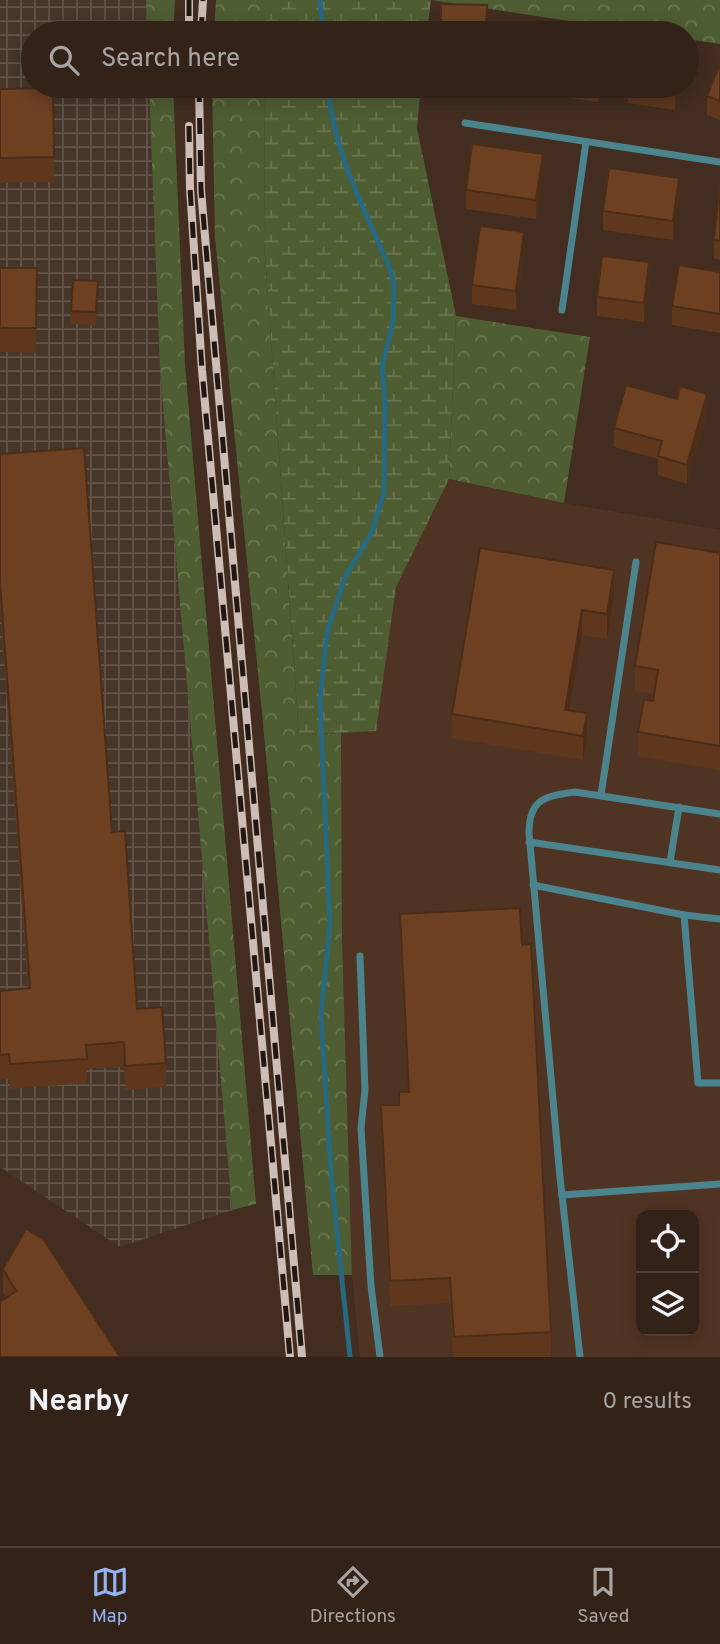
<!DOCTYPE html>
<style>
:root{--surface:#322218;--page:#3d2f25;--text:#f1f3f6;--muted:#a8a4a2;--line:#4d3f37;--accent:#95b2f1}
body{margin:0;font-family:Overpass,sans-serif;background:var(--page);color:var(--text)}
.controls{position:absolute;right:21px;bottom:21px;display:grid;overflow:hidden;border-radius:14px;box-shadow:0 4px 18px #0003}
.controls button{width:63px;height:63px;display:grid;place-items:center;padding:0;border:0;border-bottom:2px solid var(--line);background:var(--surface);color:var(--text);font:35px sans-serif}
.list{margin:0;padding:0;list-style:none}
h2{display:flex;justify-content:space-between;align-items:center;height:91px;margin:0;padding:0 28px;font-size:30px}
h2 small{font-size:23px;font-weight:400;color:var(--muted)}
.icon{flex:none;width:38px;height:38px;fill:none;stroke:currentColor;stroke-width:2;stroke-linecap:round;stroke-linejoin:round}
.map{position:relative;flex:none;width:720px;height:1357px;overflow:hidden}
.search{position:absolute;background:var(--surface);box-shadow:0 4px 18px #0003;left:21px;right:21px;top:21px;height:77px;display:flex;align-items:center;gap:18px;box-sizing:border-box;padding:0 24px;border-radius:38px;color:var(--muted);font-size:26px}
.sheet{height:189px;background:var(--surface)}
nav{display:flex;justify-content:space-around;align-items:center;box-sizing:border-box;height:98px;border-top:2px solid var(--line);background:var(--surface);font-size:19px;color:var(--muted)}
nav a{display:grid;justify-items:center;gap:4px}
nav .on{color:var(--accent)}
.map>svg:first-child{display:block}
</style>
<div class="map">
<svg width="720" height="1357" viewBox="0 0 720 1357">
<defs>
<pattern id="industrial-grid" width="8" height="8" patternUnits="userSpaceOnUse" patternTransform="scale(1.75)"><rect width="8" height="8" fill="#46372a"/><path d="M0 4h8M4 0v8" fill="none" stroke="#625449"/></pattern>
<pattern id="forest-crowns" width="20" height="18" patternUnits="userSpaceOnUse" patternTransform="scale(1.75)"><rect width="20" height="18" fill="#4f5d33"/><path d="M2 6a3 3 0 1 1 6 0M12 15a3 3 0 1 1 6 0" fill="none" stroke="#697550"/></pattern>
<pattern id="wetland-marsh" width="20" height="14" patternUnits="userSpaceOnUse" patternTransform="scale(1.75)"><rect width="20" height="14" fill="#4f5d33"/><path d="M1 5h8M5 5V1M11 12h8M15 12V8" fill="none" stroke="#697550"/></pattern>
</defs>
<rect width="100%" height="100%" fill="#422d20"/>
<path fill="#503423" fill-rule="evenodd" d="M 449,479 L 564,503 L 720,530 L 720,1357 L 360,1357 L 352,1275 L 342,938 L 341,733 L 376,730 L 396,587 ZM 641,1215 L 694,1215 L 694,1331 L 641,1331 Z"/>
<polygon fill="url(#industrial-grid)" points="0,0 146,0 147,33 33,33 33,86 149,86 160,370 232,1210 120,1247 0,1167"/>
<g fill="url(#forest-crowns)">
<polygon points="146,0 175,0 173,33 147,33"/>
<polygon points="216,0 265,0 265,33 214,33"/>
<polygon points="431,0 720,0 720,44 687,39 687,33 649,33"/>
<polygon points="149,86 173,86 185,364 256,1204 232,1210 160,370"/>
<polygon points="212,86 265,86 264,242 299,735 341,733 342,938 352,1275 313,1275 264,734 215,237"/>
<polygon points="456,316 590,337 564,503 449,479"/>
</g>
<g fill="url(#wetland-marsh)">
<polygon points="265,0 431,0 427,33 265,33"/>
<polygon points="265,86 421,86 417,128 456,316 449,479 396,587 376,731 299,735 264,242"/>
</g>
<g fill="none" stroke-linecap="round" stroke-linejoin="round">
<g stroke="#276981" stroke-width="5">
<polyline points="320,0 323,33"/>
<path d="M 328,86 C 333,151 365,211 391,271 L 394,286 L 393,323 L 382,366 L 385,402 L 384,492 L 372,532 L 345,577 L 327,633 L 320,701 L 330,924 L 321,1014 L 331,1174 L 350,1357"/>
</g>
<g stroke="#4b848d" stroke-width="7">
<polyline points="465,123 720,162"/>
<polyline points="562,310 586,142"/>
<polyline points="601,795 636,562"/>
<polyline points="529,842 720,870"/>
<polyline points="670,862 679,807"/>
<polyline points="533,885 684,915 698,1083 720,1083"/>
<polyline points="684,915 720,919"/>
<polyline points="360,956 365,1090 361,1128 371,1286 380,1357"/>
<polyline points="562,1195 720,1184"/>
<path d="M 580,1357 L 560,1177 L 529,833 C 529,799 545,796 575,792 L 720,814"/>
</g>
<defs>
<g id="rail">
<polyline points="189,0 189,33"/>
<polyline points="201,33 203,0"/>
<polyline points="199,86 201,190 302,1357"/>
<polyline points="189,126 190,188 202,370 290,1357"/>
</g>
</defs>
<use href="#rail" stroke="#cdbdb4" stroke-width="8"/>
<use href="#rail" stroke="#221812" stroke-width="5" stroke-dasharray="16" stroke-linecap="butt"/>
</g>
<g fill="#5e371d">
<polygon points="720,64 720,120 707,115 707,96"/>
<polygon points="516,86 600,86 598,102 516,91"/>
<polygon points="628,86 678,86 675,110 628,103"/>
<polygon points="53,88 54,182 0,183 0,89"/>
<polygon points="543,173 536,219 466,209 466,190"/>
<polygon points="720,182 720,260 714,259 714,240"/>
<polygon points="679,197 673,240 603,230 603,211"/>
<polygon points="524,251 516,310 472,304 472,285"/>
<polygon points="0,268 37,268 36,353 0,352"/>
<polygon points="720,272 720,333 672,325 672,306"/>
<polygon points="649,281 644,322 597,316 597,297"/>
<polygon points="98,294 96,325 71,324 71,311"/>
<polygon points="707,413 687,484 658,475 658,459 614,447 614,428"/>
<polygon points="0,454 112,832 137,1009 166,1063 166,1087 125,1090 124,1067 87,1069 87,1083 10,1089 9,1079 0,1080 0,991 28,989 0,607"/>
<polygon points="480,548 614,595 607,639 582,635 569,710 587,738 583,760 452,738 452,714"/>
<polygon points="720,553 720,770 638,756 638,732 653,701 654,694 635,691 635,666"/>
<polygon points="400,914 522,945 551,1332 551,1357 453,1357 450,1303 390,1306 381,1130 381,1105 399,1105 408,1092 400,939"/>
<polygon points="3,1269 120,1357 6,1298 3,1293"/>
</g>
<g fill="#4c2d18">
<polygon points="598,86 600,86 598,102"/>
<polygon points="676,86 678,86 675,110 675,91"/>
<polygon points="543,154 543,173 536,219 536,200"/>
<polygon points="679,178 679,197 673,240 673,221"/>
<polygon points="524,232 524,251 516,310 516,291"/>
<polygon points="649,262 649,281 644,322 644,303"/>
<polygon points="707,394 707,413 687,484 687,465"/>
<polygon points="614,570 614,595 607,639 607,614"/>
<polygon points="582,610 582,635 565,734 565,710"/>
<polygon points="587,713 587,738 583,760 583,736"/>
</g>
<g fill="#6d4022" stroke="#4c2d18" stroke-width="2">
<polygon points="441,4 487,5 486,33 441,33"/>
<polygon points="637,24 684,31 684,33 636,33"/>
<polygon points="522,26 573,33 521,33"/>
<polygon points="720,64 720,101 707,96"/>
<polygon points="639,86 676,86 675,91"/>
<polygon points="53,88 54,157 0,158 0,89"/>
<polygon points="472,144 543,154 536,200 466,190"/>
<polygon points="609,168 679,178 673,221 603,211"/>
<polygon points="720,182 720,241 714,240"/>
<polygon points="480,226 524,232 516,291 472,285"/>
<polygon points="602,256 649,262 644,303 597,297"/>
<polygon points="679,265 720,272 720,314 672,306"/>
<polygon points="0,268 37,268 36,328 0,328"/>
<polygon points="73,280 98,281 96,312 71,311"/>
<polygon points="626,385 677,399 680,386 707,394 687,465 658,456 662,441 614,428"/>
<polygon points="84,448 112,832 125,831 137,1009 162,1007 166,1063 125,1066 124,1042 86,1045 87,1059 10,1064 9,1054 0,1055 0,991 30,988 0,582 0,454"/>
<polygon points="656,542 720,553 720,746 638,732 644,700 653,701 658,670 635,666"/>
<polygon points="480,548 614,570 607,614 582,610 565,710 587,713 583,736 452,714"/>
<polygon points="520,908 522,945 531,944 551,1332 454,1337 450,1278 390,1281 381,1105 399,1105 399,1092 409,1092 400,914"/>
<polygon points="26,1229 44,1240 120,1357 0,1357 0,1302 16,1291 3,1269"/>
</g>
</svg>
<div class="controls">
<button><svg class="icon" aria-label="locate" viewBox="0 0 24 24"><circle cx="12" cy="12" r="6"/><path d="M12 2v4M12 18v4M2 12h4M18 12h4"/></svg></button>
<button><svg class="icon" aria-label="layers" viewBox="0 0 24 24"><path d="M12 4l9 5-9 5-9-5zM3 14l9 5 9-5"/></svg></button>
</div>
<div class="search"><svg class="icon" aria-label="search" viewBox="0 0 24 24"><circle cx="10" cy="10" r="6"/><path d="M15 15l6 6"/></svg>Search here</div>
</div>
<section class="sheet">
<h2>Nearby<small>0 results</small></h2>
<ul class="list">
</ul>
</section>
<nav>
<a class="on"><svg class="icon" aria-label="map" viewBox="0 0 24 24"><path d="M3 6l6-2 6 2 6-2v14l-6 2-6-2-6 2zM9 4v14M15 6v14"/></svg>Map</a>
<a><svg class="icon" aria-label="directions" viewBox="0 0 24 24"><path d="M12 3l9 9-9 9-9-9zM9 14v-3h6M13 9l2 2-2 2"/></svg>Directions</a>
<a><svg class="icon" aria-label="saved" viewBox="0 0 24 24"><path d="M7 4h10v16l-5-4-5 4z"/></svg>Saved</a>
</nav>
